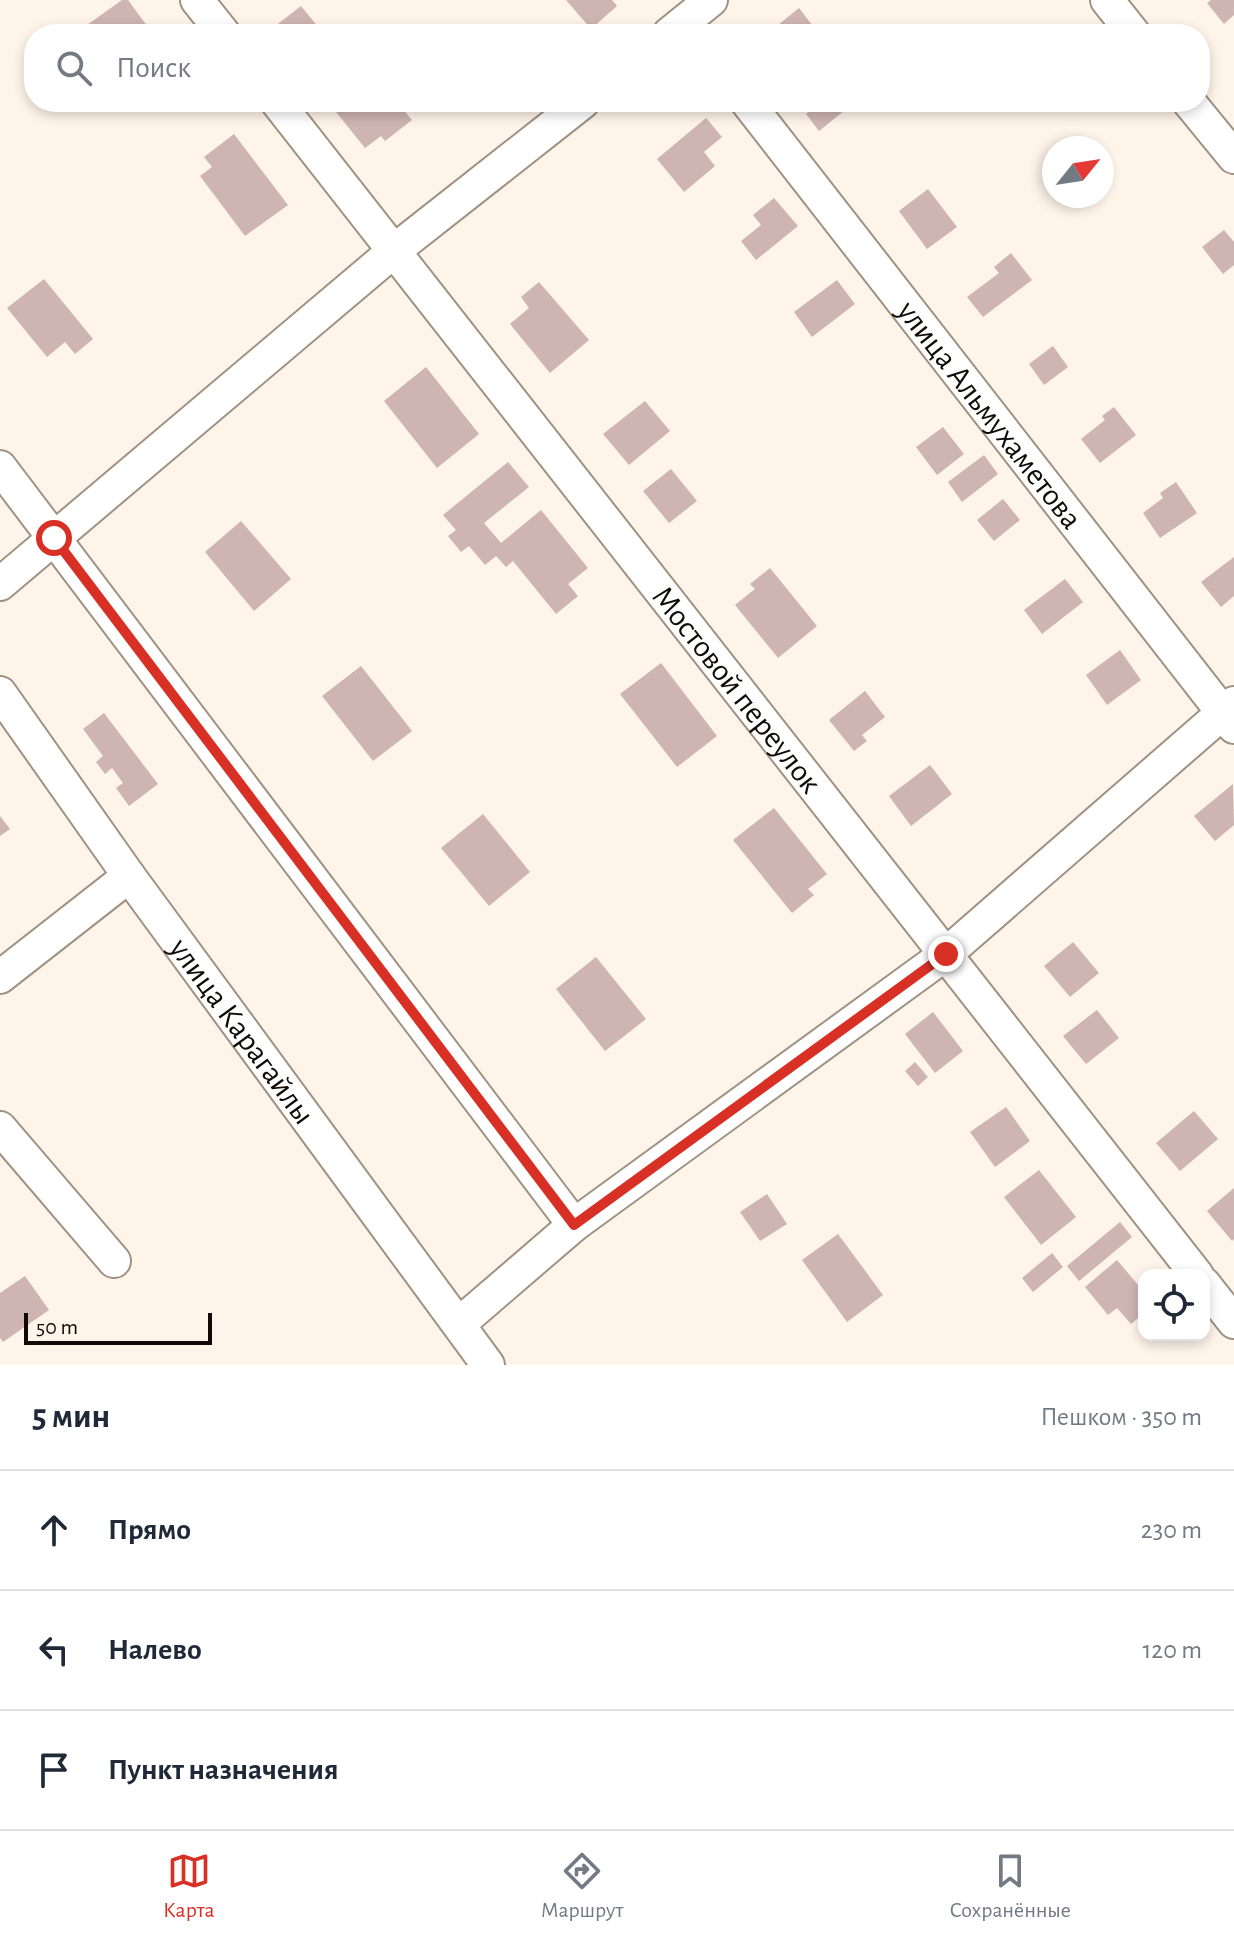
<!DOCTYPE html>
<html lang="ru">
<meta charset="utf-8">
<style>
:root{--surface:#fff;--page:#f2f2f3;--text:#1f2937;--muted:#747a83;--line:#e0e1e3;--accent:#d93025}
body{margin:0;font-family:"Alegreya Sans",sans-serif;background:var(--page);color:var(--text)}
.controls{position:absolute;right:24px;bottom:24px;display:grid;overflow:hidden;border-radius:16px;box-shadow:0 4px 12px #0003}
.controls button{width:72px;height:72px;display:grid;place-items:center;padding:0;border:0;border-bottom:2px solid var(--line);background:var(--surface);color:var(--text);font:40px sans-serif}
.compass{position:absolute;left:1042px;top:136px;width:72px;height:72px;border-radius:50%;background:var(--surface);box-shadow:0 4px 12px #0003;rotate:60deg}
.scale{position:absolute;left:24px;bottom:20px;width:188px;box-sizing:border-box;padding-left:8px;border:4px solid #100b06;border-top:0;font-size:22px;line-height:28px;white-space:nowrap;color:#100b06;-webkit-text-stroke:6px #fef4e9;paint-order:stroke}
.stop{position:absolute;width:24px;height:24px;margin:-18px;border:6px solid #d93025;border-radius:50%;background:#fff}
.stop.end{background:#d93025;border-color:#fff;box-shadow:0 2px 8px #0008}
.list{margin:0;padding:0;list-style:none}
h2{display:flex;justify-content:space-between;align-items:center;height:104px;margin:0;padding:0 32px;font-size:34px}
h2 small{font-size:26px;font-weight:400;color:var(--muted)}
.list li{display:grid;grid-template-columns:52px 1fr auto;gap:24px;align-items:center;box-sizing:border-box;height:120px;padding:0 32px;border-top:2px solid var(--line)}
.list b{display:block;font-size:30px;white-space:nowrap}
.list em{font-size:26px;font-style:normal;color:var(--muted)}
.icon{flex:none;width:44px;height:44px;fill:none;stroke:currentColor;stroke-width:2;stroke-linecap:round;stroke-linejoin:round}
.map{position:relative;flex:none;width:1234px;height:1365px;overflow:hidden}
.search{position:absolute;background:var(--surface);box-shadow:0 4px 12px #0003;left:24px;right:24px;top:24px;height:88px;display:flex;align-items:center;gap:20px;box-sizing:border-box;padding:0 28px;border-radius:32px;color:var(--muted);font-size:30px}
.sheet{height:464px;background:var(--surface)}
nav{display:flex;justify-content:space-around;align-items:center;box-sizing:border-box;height:112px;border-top:2px solid var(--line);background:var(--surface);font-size:22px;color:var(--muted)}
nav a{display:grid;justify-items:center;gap:4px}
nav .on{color:var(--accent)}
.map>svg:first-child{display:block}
</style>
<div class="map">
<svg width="1234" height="1365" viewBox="0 0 1234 1365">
<rect width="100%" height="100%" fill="#fef4e9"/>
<g fill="#ceb5b1">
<polygon points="122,0 128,0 153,34 94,34 87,25"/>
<polygon points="566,0 612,0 617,6 591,29"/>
<polygon points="1211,0 1234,0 1234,15 1224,24 1207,3"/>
<polygon points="301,6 324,34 265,34"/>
<polygon points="799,8 819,34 767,34"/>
<polygon points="328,102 397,102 412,120 385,141 381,136 365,148"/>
<polygon points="822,102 855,102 819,131 806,114"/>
<polygon points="706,118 722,137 704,152 715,166 684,192 657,159"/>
<polygon points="234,134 288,205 245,236 200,176 212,167 204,157"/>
<polygon points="928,189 957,227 927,249 899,211"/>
<polygon points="774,198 798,226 756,260 741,241 761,225 753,215"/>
<polygon points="1224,230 1234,242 1234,265 1223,274 1202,247"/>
<polygon points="1011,253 1032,280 983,317 967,297 999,273 994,267"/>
<polygon points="44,279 93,339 75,354 65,342 47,357 7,308"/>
<polygon points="837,280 855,304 812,337 794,312"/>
<polygon points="539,282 589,340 550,373 510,324 529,308 521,297"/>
<polygon points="1053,346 1068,367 1044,385 1029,364"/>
<polygon points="426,367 479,434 437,468 384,401"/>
<polygon points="645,401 670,431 629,465 603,434"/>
<polygon points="1114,407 1136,435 1100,463 1081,439 1105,420 1102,416"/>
<polygon points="943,427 964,454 937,475 916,447"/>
<polygon points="984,455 998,474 962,502 948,482"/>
<polygon points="508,462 529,487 484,523 501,543 541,510 588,568 568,584 578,596 556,614 513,561 506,567 496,556 485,565 469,546 461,552 448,536 456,530 443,515"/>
<polygon points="671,469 697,501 669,523 643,491"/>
<polygon points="1176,482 1197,513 1160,538 1143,513 1163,498 1160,493"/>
<polygon points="1003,499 1020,520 994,541 977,520"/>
<polygon points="241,521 291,579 254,611 205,552"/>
<polygon points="1234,557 1234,596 1221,607 1201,582"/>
<polygon points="770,568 817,626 778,658 735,605 755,589 750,584"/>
<polygon points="1065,579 1083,602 1042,634 1024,610"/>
<polygon points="1120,650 1141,680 1107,705 1086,675"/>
<polygon points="661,663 717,736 677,767 620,694"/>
<polygon points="361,666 412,731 373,761 322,696"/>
<polygon points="865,691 885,717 862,735 867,741 854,751 829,720"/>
<polygon points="104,713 158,784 129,806 116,788 123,783 112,768 105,774 96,762 103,756 83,729"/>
<polygon points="930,765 952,794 911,826 889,796"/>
<polygon points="1233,784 1234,825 1215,841 1194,816"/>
<polygon points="774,808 827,874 808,889 814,895 792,913 733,840"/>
<polygon points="483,814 530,872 489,906 441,848"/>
<polygon points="0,816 10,829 0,836"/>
<polygon points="1073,942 1099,973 1070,997 1044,966"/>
<polygon points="596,957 646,1019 605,1051 556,989"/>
<polygon points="1097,1010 1119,1038 1086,1064 1063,1036"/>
<polygon points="933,1012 963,1051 935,1073 905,1034"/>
<polygon points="915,1062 928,1077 918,1086 905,1071"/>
<polygon points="1006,1107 1030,1141 995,1167 970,1132"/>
<polygon points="1194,1111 1218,1139 1180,1171 1156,1143"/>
<polygon points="1039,1170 1076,1217 1041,1245 1004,1197"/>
<polygon points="1234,1188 1234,1239 1232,1241 1207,1211"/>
<polygon points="767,1194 787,1224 760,1241 740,1212"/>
<polygon points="1120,1222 1132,1237 1079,1281 1067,1266"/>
<polygon points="838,1234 883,1295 847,1322 802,1260"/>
<polygon points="1052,1253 1063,1267 1033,1292 1022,1278"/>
<polygon points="1117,1260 1144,1292 1144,1313 1131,1324 1117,1308 1108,1315 1085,1287"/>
<polygon points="25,1276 49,1310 3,1342 0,1338 0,1293"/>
</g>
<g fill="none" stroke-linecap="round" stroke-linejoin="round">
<defs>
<g id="minor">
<polyline points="197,0 224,34"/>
<polyline points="1107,0 1134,34"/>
<polyline points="669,34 711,0"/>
<path id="s1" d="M 277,102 L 1197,1275"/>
<path id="s2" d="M 747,102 L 1234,727"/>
<polyline points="1189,102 1234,157"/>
<polyline points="0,467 574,1225"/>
<polyline points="0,584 395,250 583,102"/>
<path id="s3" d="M 0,693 L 129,876 L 488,1365"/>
<polyline points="0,977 129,876"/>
<polyline points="0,1128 114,1261"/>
<polyline points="1204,1284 1234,1322"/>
<polyline points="459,1324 574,1225 946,954 1234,703"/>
</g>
</defs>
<use href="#minor" stroke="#a09282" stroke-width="36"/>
<use href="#minor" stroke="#fff" stroke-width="32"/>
</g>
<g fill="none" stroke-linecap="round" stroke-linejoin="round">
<polyline stroke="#d93025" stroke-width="10" points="54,538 574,1225 946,954"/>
</g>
<g text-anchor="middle" stroke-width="6" stroke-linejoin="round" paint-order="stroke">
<g font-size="32" fill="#100b06" stroke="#fef4e9">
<text dy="11" stroke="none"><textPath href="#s2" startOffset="396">улица Альмухаметова</textPath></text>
<text dy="11" stroke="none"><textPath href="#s1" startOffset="746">Мостовой переулок</textPath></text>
<text dy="11" stroke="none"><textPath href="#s3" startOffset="416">улица Карагайлы</textPath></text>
</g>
</g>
</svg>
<div class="controls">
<button><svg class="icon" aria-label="locate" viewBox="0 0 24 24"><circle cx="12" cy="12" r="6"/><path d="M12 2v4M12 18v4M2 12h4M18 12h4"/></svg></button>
</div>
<svg class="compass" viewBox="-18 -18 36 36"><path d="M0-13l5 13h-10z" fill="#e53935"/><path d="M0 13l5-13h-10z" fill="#747a83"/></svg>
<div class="scale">50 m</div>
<div class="stop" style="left:54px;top:538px"></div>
<div class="stop end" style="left:946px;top:954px"></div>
<div class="search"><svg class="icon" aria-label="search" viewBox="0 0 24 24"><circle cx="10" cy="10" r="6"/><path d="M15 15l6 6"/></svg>Поиск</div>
</div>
<section class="sheet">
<h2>5 мин<small>Пешком · 350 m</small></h2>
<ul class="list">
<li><svg class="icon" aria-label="ahead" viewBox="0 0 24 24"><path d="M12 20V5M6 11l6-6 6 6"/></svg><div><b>Прямо</b></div><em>230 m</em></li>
<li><svg class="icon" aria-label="left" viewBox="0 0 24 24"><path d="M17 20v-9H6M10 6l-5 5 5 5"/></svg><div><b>Налево</b></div><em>120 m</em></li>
<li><svg class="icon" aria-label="arrive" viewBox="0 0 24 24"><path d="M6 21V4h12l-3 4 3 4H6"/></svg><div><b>Пункт назначения</b></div></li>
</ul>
</section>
<nav>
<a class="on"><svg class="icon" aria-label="map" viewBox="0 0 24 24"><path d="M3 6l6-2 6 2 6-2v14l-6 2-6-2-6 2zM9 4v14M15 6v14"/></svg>Карта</a>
<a><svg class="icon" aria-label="directions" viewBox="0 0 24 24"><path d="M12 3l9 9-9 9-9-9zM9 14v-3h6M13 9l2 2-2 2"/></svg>Маршрут</a>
<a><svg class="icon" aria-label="saved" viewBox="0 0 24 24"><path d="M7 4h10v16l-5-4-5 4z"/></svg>Сохранённые</a>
</nav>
